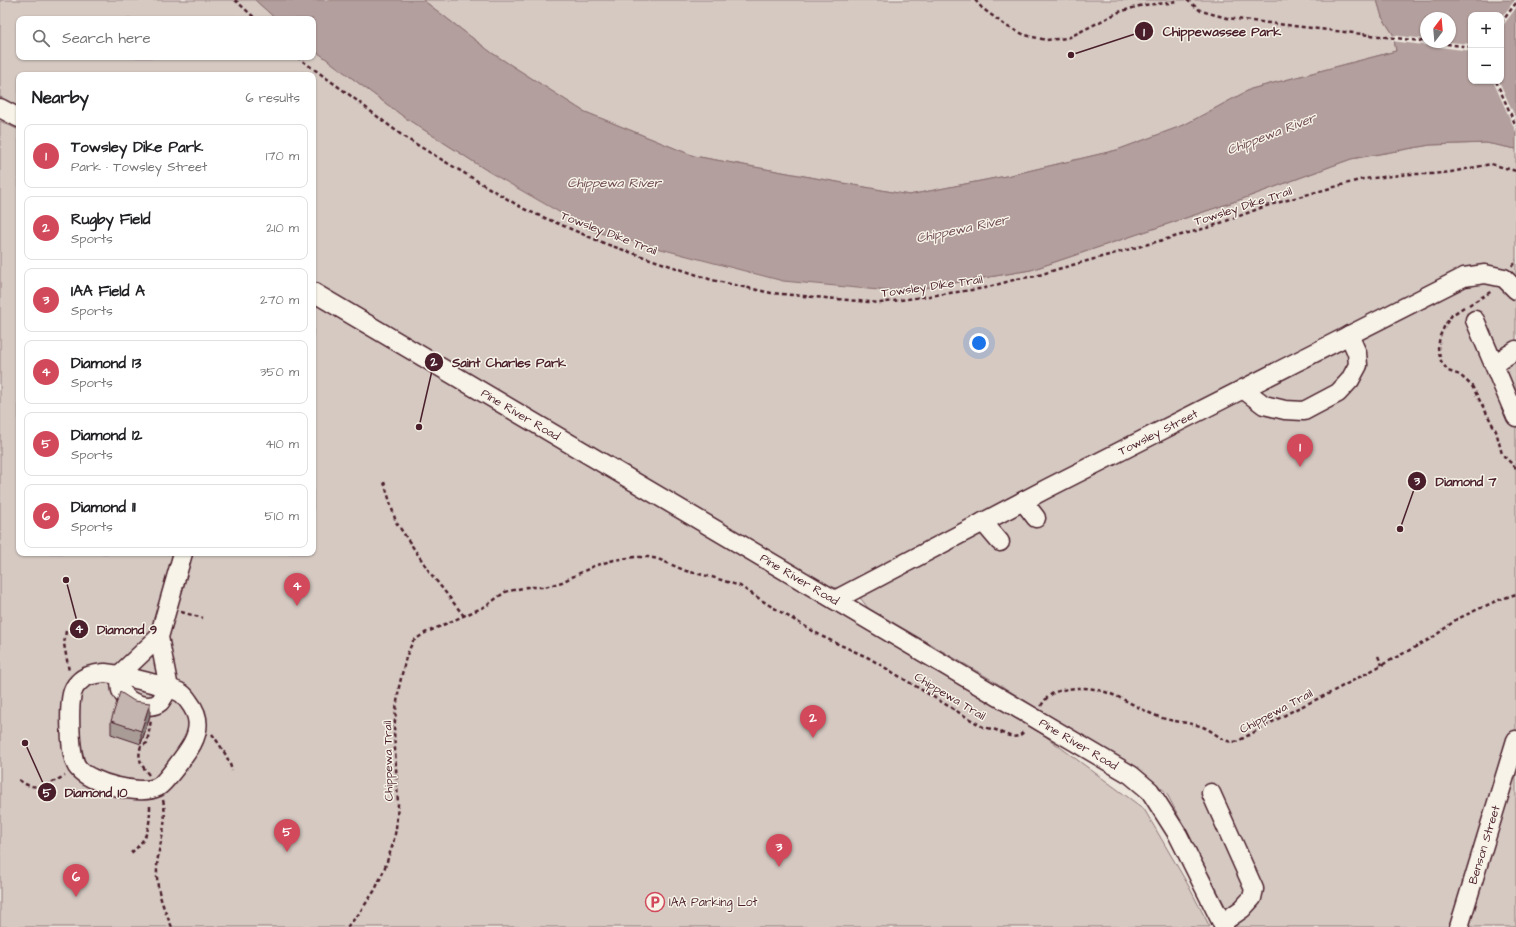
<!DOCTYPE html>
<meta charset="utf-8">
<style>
:root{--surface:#fff;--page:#f2f2f2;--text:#202124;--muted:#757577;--line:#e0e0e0;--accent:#d1495b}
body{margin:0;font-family:"Architects Daughter",sans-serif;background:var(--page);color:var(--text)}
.controls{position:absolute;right:12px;top:12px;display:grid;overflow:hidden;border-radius:8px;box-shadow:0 1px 3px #0004}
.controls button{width:36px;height:36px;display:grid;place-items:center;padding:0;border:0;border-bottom:1px solid var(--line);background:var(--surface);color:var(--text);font:20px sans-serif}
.compass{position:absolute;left:1420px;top:12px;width:36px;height:36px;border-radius:50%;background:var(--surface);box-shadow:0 1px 3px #0004;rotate:16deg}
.you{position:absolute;left:979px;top:343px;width:14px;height:14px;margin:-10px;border:3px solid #fff;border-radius:50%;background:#1a73e8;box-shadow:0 0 0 6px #1a73e833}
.badge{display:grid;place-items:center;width:26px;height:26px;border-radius:50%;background:var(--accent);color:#fff;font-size:13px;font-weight:700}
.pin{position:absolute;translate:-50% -33px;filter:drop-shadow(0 1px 2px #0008)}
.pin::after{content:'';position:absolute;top:21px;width:14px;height:12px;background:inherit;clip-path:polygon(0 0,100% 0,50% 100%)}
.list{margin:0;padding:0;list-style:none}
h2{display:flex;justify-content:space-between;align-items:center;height:52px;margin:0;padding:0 16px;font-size:17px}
h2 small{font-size:13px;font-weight:400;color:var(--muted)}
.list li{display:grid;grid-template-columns:26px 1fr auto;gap:12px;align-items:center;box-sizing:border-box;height:64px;margin:0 8px 8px;padding:0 8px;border:1px solid var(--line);border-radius:8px}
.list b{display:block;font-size:15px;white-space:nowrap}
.list p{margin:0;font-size:13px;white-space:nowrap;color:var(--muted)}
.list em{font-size:13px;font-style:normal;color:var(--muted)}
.icon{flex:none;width:22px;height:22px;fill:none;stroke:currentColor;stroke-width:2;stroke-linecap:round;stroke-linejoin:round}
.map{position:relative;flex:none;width:1516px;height:927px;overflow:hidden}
.search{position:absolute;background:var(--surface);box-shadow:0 1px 3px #0004;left:16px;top:16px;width:300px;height:44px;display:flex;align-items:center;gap:10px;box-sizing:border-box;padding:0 14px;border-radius:8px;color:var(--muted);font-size:15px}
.panel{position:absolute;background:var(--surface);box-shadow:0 1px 3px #0004;left:16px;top:72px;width:300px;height:484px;border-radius:8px}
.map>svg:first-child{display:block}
</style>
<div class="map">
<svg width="1516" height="927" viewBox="0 0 1516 927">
<rect width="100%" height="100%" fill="#ece6dd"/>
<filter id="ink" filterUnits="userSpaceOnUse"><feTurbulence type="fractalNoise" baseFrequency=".025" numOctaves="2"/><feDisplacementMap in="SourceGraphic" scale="8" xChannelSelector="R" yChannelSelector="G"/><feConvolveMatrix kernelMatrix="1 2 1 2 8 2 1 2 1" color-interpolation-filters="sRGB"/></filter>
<g filter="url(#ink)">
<g fill="#d5c9c2" stroke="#907476">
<polygon points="0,0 255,0 276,19 19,19 19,57 313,57 313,49 404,117 491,173 845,286 900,292 1031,270 1245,198 1351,159 1430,145 1486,143 1516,149 1516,927 1236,927 1166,792 1136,769 987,677 868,608 851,586 839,589 828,585 716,521 313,281 313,75 19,75 19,108 0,97"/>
<polygon points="423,0 1377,0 1382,17 1393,34 1396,51 1251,89 1184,125 1117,150 1011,175 909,195 694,156 583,111 492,53"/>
<polygon points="0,121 19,130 19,553 313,553 313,302 1045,736 1144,809 1187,883 1210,927 0,927"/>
</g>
<path fill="#b39f9d" stroke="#896c6f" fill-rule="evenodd" d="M 255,0 L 423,0 L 492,53 L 583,111 L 694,156 L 909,195 L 1011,175 L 1117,150 L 1184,125 L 1251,89 L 1396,51 L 1393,34 L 1382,17 L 1377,0 L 1516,0 L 1516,149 L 1486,143 L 1430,145 L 1351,159 L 1245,198 L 1031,270 L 900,292 L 783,281 L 592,231 L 491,173 L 404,117 L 313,49 L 313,19 L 276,19 ZM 1471,15 L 1501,15 L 1501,81 L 1471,81 ZM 1426,18 L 1450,18 L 1450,42 L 1426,42 Z"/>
<g fill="#ece6dd">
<polygon points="1515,0 1516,0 1516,8 1501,28 1501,18"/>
<polygon points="1391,35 1426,39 1426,42 1448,42 1471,44 1471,51 1392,41"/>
<polygon points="1493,81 1499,81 1516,119 1516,132"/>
</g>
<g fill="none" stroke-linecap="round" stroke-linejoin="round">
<defs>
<g id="minor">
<polyline points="0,108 19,118"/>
<path id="s1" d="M 313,292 L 1131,775 L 1150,791 L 1178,835 L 1224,927"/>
<polyline points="1475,320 1516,417"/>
<polyline points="1494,364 1516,350"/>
<polyline points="1243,389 1264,405 1285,410 1304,411 1338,393 1350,380 1358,365 1357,353 1349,335"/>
<polyline points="1023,501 1036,518"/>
<polyline points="983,522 1000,542"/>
<path id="s2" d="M 835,600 L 1048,488 L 1464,277 L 1485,274 L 1504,278 L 1516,290"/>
<path d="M 159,637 L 120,674 C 120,679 120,686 121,690 C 126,703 149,711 160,702 C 163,698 166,692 169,688 L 159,637 L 183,553"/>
<path d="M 105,673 C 123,675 139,680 156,684 C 164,687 174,689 181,693 C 184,695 187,699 189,702 C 200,716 200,729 192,744 C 187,753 165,783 158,787 C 140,796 90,783 78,768 C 69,758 69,707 72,694 C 73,690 75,686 78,683 C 85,675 95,674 105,673 Z"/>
<polyline points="1211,793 1254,889 1252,898 1242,909 1222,923"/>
<path id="s3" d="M 1459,927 L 1516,740"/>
</g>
</defs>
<use href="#minor" stroke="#4a1f2b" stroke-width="21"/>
<g stroke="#4a1f2b" stroke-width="2.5" stroke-dasharray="4 3" stroke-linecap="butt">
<polyline points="235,0 256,19"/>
<polyline points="975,0 982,8 1006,26 1025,35 1046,40 1068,38 1119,12 1143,5 1170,3 1178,0"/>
<polyline points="1187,0 1201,11 1227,18 1471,47"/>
<polyline points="1501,23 1516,3"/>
<polyline points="297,57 347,93 404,137 524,209 606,244 712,280 771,293 880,303 985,288 1017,279 1036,276 1058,269 1210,227 1266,206 1363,179 1411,174 1432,174 1451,172 1491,164 1516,171"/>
<polyline points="1496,81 1516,126"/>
<polyline points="1512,266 1516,260"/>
<polyline points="1469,305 1492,291"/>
<polyline points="1464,307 1452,315 1445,325 1440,336 1438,348 1441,361 1448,371 1460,375 1472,386 1496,431 1502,454 1516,468"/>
<polyline points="384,482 396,522 431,574 464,616"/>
<polyline points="181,612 203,618"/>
<polyline points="66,631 64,644 69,671"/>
<polyline points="1378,656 1382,665"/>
<path d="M 1041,706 C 1048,694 1055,691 1068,689 C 1105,683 1127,704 1159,717 C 1173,722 1189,722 1203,727 C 1216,732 1224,745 1238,741 L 1296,709 L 1328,694 L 1432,638 L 1457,619 L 1496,601 L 1516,594"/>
<path d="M 212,734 C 220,745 229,758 232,771"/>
<path d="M 149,775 C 141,765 137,758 141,746 L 147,743 L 151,720"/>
<path d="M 19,780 C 36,793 48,784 65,776"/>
<path d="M 163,800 C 169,827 157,845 157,870 C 156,890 164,910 172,927"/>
<path d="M 131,853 C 148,839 150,827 150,805"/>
<path d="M 347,927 L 358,915 L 375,890 L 384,870 L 393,844 L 396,829 L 398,804 L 394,731 L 396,710 L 399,687 L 406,657 L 413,641 L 425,633 L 486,606 L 505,592 L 527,587 L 545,587 L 562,582 L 594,566 L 614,560 L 635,557 L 648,557 L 658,559 L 686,571 L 712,577 L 740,586 L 769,605 L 823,637 L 869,658 L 983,727 C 987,728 992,729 996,730 C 1007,735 1017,742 1025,730"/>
</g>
<use href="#minor" stroke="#f7f3e8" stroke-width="18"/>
</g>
<polygon fill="#a99c97" stroke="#4a1f2b" points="150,716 141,744 111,734 111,721"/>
<polygon fill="#897f7b" stroke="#4a1f2b" points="150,703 150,716 141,744 141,731"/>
<polygon fill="#c4b5b0" stroke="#4a1f2b" points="120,692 134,701 150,703 141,731 111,721"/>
</g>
<defs>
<symbol id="parking-ring" viewBox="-11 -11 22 22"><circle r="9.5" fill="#f7f3e8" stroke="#d1495b" stroke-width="1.5"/><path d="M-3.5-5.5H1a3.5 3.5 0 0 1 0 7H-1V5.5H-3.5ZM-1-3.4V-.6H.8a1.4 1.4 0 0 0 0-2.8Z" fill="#d1495b"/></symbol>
</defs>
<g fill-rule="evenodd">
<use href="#parking-ring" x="644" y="891" width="22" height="22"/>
</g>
<g text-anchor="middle" stroke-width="3" stroke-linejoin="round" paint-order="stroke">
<g font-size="12" fill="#4a1f2b" stroke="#f7f3e8">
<text transform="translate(1243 206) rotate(-18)" y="4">Towsley Dike Trail</text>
<text transform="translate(609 233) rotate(21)" y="4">Towsley Dike Trail</text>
<text transform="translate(932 286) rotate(-8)" y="4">Towsley Dike Trail</text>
<text dy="4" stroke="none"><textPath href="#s1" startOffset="241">Pine River Road</textPath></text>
<text dy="4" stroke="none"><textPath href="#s2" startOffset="364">Towsley Street</textPath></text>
<text dy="4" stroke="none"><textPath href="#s1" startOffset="565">Pine River Road</textPath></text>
<text transform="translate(950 696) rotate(31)" y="4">Chippewa Trail</text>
<text transform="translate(1276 711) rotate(-28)" y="4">Chippewa Trail</text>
<text dy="4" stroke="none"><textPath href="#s1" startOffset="889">Pine River Road</textPath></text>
<text transform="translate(388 761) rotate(-91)" y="4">Chippewa Trail</text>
<text dy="4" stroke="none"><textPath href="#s3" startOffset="86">Benson Street</textPath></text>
</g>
<g font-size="12" fill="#4a1f2b" stroke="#f7f3e8" text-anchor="start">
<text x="669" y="906">IAA Parking Lot</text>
</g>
<g font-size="13" font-style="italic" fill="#6f4c53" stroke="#f7f3e8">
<text transform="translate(1271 133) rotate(-21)" y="5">Chippewa River</text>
<text x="614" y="187">Chippewa River</text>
<text transform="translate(962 228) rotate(-12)" y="5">Chippewa River</text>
</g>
</g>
<path fill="none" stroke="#4a1f2b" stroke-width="1.5" d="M1071 55L1144 31M419 427L434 362M1400 529L1417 481M66 580L79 629M25 743L47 792"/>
<g fill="#4a1f2b" stroke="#f7f3e8" stroke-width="1.5">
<circle cx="1071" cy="55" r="4"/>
<circle cx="419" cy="427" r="4"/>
<circle cx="1400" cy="529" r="4"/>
<circle cx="66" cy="580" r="4"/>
<circle cx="25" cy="743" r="4"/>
<circle cx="1144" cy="31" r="10"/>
<circle cx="434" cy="362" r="10"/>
<circle cx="1417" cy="481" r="10"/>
<circle cx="79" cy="629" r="10"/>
<circle cx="47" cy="792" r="10"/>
</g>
<g font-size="12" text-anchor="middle" font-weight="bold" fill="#fff">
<text x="1144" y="36">1</text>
<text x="434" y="366">2</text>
<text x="1417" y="485">3</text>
<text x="79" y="633">4</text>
<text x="47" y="797">5</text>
</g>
<g font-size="13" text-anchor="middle" font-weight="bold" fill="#4a1f2b" stroke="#f7f3e8" stroke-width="3" stroke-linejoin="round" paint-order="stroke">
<text x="1222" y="36">Chippewassee Park</text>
<text x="509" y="367">Saint Charles Park</text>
<text x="1466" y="486">Diamond 7</text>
<text x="127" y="634">Diamond 9</text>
<text x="96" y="797">Diamond 10</text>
</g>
</svg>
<div class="controls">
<button>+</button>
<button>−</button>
</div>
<svg class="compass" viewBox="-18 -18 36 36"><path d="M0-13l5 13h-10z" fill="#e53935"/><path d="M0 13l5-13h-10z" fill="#757577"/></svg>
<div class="you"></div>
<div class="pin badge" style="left:1300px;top:467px">1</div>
<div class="pin badge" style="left:813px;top:738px">2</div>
<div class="pin badge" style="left:779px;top:867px">3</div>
<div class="pin badge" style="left:297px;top:606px">4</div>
<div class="pin badge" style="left:287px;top:852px">5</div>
<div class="pin badge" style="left:76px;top:897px">6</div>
<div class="search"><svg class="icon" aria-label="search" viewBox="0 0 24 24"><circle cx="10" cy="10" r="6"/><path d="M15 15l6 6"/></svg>Search here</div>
<section class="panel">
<h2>Nearby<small>6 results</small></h2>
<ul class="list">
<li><span class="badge">1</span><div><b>Towsley Dike Park</b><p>Park · Towsley Street</p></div><em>170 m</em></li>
<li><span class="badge">2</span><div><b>Rugby Field</b><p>Sports</p></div><em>210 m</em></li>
<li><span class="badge">3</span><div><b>IAA Field A</b><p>Sports</p></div><em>270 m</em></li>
<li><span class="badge">4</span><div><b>Diamond 13</b><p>Sports</p></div><em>350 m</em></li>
<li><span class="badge">5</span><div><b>Diamond 12</b><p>Sports</p></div><em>410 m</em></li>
<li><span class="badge">6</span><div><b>Diamond 11</b><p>Sports</p></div><em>510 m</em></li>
</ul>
</section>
</div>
